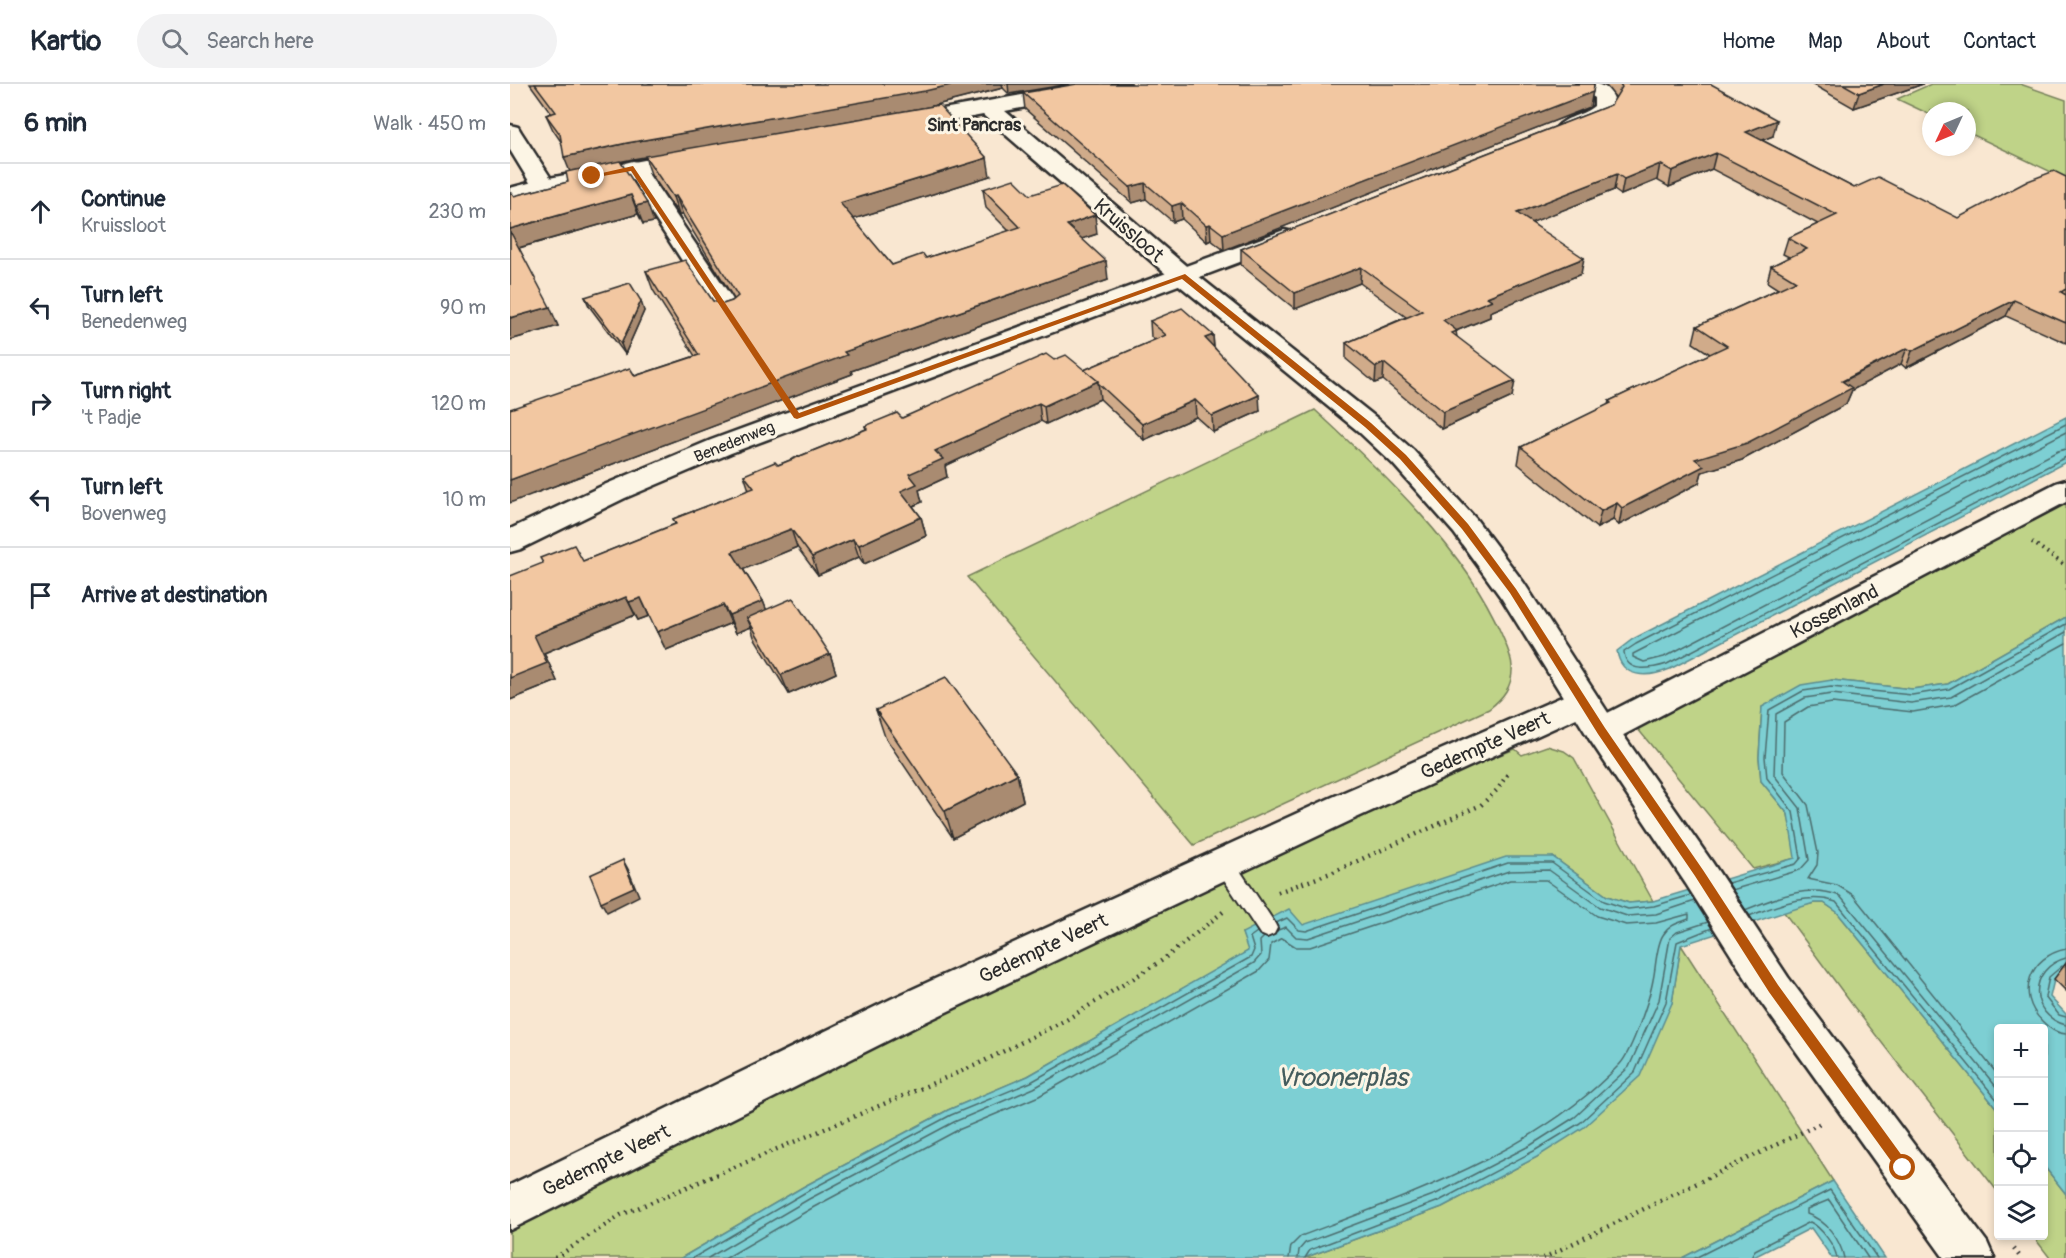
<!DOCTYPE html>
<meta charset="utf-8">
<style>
:root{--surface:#fff;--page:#f2f2f3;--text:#1f2937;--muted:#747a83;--line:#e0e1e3}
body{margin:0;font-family:Pangolin,sans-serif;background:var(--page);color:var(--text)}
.controls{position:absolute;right:18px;bottom:18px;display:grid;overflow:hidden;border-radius:6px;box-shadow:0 3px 9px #0003}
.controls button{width:54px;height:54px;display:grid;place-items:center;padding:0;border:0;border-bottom:2px solid var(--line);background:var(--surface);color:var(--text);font:30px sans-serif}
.compass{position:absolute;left:1412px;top:18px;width:54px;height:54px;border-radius:50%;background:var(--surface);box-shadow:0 3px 9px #0003;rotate:226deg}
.stop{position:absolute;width:18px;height:18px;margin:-14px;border:4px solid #b45309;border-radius:50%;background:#fff}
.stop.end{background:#b45309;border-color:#fff;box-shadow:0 2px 6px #0008}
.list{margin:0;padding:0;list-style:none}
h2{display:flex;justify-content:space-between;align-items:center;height:78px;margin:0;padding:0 24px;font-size:26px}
h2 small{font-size:20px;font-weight:400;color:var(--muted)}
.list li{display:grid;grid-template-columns:39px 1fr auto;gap:18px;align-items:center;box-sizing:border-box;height:96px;padding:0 24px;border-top:2px solid var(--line)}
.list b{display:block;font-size:22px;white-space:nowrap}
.list p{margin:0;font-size:20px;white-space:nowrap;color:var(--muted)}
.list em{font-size:20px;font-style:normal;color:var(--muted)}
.icon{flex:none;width:33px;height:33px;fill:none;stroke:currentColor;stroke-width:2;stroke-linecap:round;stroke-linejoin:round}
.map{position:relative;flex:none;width:1556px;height:1174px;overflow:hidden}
header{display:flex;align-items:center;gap:36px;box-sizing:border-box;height:84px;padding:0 30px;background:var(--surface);border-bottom:2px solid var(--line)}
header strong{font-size:28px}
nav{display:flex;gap:33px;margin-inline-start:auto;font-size:21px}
.search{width:420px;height:54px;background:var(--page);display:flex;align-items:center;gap:15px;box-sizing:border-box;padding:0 21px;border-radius:33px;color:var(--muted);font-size:22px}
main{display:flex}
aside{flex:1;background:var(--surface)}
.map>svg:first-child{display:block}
</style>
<header>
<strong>Kartio</strong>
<div class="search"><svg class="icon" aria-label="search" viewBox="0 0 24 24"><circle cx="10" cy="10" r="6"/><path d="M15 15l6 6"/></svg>Search here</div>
<nav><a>Home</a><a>Map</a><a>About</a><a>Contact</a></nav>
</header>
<main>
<aside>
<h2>6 min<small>Walk · 450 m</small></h2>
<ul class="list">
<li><svg class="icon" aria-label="ahead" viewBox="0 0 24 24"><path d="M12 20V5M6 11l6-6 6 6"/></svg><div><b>Continue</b><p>Kruissloot</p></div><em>230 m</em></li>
<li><svg class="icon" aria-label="left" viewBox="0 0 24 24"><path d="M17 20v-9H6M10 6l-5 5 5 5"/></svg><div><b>Turn left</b><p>Benedenweg</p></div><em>90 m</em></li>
<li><svg class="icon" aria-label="right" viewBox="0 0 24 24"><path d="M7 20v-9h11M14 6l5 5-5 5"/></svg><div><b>Turn right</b><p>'t Padje</p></div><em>120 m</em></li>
<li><svg class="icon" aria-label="left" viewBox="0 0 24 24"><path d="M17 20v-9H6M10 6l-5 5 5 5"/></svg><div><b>Turn left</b><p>Bovenweg</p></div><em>10 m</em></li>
<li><svg class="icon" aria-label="arrive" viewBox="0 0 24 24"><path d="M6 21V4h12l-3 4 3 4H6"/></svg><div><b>Arrive at destination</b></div></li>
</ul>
</aside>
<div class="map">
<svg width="1556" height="1174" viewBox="0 0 1556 1174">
<rect width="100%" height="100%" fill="#f9e7d1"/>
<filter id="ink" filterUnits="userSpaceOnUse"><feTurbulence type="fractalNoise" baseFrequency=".0167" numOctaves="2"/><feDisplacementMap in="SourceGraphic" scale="12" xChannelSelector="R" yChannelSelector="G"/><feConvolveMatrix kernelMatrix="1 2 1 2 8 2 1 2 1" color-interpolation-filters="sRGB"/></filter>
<g filter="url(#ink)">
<g fill="#bfd388" stroke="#757f5a" stroke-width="1.5">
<polygon points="1421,0 1510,0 1556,16 1556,95 1457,48 1457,27 1421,27 1421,31 1387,15"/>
<path d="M 805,326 C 871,387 955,465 991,549 C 995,559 1002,572 1002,583 C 1003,602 993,614 979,625 L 684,761 L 457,493 Z"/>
<polygon points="1556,416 1556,533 1438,600 1402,605 1322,596 1252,623 1249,673 1251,697 1278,730 1286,774 1243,785 1127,644"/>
<polygon points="1037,662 1054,667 1064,674 1143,817 1119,819 1097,812 1043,773 889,810 793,842 732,849 739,867 518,992 438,1026 293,1103 171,1174 0,1174 0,1141 42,1119 694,802 977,676 1005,665 1012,671"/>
<polygon points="1304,819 1314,819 1327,828 1488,1026 1488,1108 1344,923 1273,827"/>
<polygon points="1171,861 1323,1097 1172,1174 794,1174 932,1123 1027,1073 1162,919"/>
<polygon points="1534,1082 1556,1110 1556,1174 1540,1174 1523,1152 1534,1152"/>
</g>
<g fill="#7dcfd3" stroke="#5c8d90" stroke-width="1.5">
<path d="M 1556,333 L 1556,378 L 1160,585 C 1138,594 1111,595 1107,567 L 1123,555 Z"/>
<polygon points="1556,533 1556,886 1544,896 1540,913 1556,930 1556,1110 1534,1082 1534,944 1488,944 1488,1026 1327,828 1314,819 1304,819 1171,861 1162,919 1130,992 1073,1044 1027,1073 932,1123 794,1174 171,1174 293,1103 438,1026 518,992 738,867 732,849 779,825 793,841 996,773 1043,773 1097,812 1119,819 1143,817 1285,774 1278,730 1251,697 1249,673 1252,623 1291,601 1322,596 1402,605 1438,600"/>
<polygon points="1323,1097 1375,1174 1322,1174 1301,1144 1242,1174 1172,1174"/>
</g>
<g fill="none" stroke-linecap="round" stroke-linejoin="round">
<g stroke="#4c6d6e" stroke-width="1.5">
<path d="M 1556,340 L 1126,560 L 1114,568 C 1116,590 1141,585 1157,580 L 1556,373"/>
<polyline points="1556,348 1123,570 1123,573 1134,578 1154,573 1548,367 1556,365"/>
<polyline points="1218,799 1286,780 1291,774 1283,728 1257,694 1255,673 1259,626 1293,607 1321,603 1402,611 1439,605 1556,540"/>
<polyline points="1222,806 1290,786 1299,776 1290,724 1264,691 1266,630 1295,614 1322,610 1401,619 1441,613 1556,548"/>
<path d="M 1235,826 C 1266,814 1297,799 1330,812 L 1488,1005"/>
<path d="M 1239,832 C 1267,822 1296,808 1326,818 L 1488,1017"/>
<polyline points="766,839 777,834 789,846 796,847 998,779 1042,779 1094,817 1118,825 1144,822 1181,811"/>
<polyline points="768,846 776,843 786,853 798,854 999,787 1039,786 1090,823 1117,832 1146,830 1185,817"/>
<path d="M 1556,865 C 1520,872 1505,910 1532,937 C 1539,944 1545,949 1556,950"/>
<path d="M 1556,874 C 1518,884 1518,931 1556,941"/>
<polyline points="1552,882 1539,893 1535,913 1549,931 1556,933"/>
<polyline points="1488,991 1343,811 1327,801 1298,795 1307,781 1308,769 1298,721 1273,688 1274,638 1298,623 1322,619 1403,628 1444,621 1556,559"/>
<polyline points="183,1174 296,1108 441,1031 521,998 741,873 744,866 740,853 747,848"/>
<polyline points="198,1174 299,1115 444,1038 524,1004 744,879 751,871 750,857 754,853"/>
<path d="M 216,1174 L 304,1123 L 448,1046 L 529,1012 L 749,887 L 759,876 L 761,860 L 772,854 L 786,863 L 800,863 L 1000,796 L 1036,796 L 1087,832 L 1116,841 L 1146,839 L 1179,830 L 1179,835 C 1168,839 1159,841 1153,851 C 1146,862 1146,883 1143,896 C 1140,913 1122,967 1110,980 C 1027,1068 901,1110 791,1152 L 781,1162 L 779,1174"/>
<polyline points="788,1174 789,1166 795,1159 926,1110 1021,1061 1065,1033 1119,983 1149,916 1160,854 1167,848 1198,838"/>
<polyline points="795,1174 800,1166 929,1117 1024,1067 1070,1039 1125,988 1156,918 1167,858 1202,844"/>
<polyline points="1185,1174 1320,1106 1367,1174"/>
<path d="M 1241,1174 L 1245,1166 L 1300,1138 C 1311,1143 1325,1162 1327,1174"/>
<path d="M 1334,1174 C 1330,1155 1316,1136 1297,1130 L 1297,1125 L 1319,1116 L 1358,1174"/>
</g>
<defs>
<polygon id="lane" points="714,771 721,773 764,838 767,844 764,850 757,853 750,850 707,785 704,779 707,773"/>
<g id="street">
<path d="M 1066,0 L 1091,0 C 1131,26 1072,54 1049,49 L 1046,44 C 1054,33 1074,31 1084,22 L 1084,14 Z"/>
<polygon points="0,41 8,43 11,48 46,102 42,107 34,109 26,107 22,102 0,66"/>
<polygon points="123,77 131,79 232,229 228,234 219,237 210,234 206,229 112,84 115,79"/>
<polygon points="774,146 783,148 786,153 783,158 221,369 115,414 11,465 0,468 0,445 94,401 201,356"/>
<polygon points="1556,396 1556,418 1104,656 1092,660 1080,656 1075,647 1080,638 1546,399"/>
<polygon points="1072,604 1084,608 1089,617 1084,626 844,735 409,941 0,1146 0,1101 381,915 818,715"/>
</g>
<g id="secondary">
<polygon points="575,0 620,0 617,4 610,6 495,27 682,187 868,335 903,366 966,435 1014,499 1104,638 1202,778 1278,893 1477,1158 1484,1174 1434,1174 1250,917 1176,800 1080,656 992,515 944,449 883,380 848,347 664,197 473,31 393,46 385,44 382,39 385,34 393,32"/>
<polygon points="182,67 190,69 193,74 190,79 36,109 0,118 0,104 34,95"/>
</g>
</defs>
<use href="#lane" stroke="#2b2b2b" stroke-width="4"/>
<use href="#street" stroke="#2b2b2b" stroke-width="5"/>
<use href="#secondary" stroke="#2b2b2b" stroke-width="5"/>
<polyline stroke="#2b2b2b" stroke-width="4" stroke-dasharray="1.5 4.5" stroke-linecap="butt" points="1522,458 1556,482"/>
<g stroke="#2b2b2b" stroke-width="4.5" stroke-dasharray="1.5 5" stroke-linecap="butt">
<polyline points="768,808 821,789 971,721 988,705 999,688"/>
<polyline points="1504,1165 1511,1174"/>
<polyline points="45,1174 111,1131 466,981 556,936 651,877 713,828"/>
<polyline points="1033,1174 1313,1038"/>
</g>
<use href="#lane" fill="#fcf5e5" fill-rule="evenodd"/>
<use href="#street" fill="#fcf5e5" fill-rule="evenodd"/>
<use href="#secondary" fill="#fcf5e5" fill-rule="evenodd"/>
</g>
<g fill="#d0ab8a" stroke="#2b2b2b" stroke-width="1.5">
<polygon points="20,0 560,0 499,10 493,4 418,23 272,49 480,92 343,135 382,181 416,174 499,147 476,124 473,105 520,111 587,150 572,155 598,196 341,287 342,290 23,410 125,292 185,272 143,206 136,187 203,217 213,220 222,217 224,215 173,131 169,131 141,90 135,73 123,75 110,78 144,138 133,140 128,130 9,164 48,242 0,256 0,109 4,112 58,98 60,87 52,59 43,46 36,31 41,29"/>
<polygon points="1089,0 1201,0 1263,52 1252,56 1344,104 1448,134 1556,93 1556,259 1496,232 1396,284 1391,280 1342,306 1336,320 1232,376 1192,388 1189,399 1109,441 1103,436 1087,444 1008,380 1011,363 1098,321 1099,317 1200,270 1183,259 1187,242 1268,205 1257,198 1261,182 1279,173 1273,170 1278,154 1308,140 1202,85 1159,103 1147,96 1111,111 1104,106 1022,138 1071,190 980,228 980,233 946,247 947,253 1002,313 932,345 873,296 865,299 836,275 836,259 896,233 850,199 785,225 731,181 731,165 1101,21 1106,14 1097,3"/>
<polygon points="1302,0 1413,0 1344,24"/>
<polygon points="1084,1 1080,23 714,166 701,156 697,158 672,135 663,138 636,115 622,119 515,25 513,9"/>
<polygon points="75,213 134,227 115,270 79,222"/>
<polygon points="640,237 703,251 704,263 750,327 703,348 686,333 634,356 590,315 536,340 531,337 435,382 437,393 409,406 412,418 403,422 411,433 416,452 354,480 349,473 308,491 287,463 233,485 253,517 256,525 320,570 326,589 279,610 244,553 241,543 226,549 221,539 156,566 139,532 128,536 125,531 34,569 47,597 0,616 73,477 165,440 163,435 239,406 234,391 268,381 356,345 355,342 392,334 544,276 574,286 645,256 641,253"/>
<polygon points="366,626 507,690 513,717 443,754 375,653"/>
<polygon points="1556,879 1556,907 1544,895"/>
</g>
<g fill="#a98b71" stroke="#2b2b2b" stroke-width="1.5">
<polygon points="445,0 492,0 493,4 418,23 123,75 60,88 54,73 117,59"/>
<polygon points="498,0 560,0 499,10"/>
<polygon points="1374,0 1413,0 1344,24 1349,9"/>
<polygon points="1084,1 1080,23 714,166 713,150"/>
<polygon points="1267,36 1263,52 1232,64 1236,48"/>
<polygon points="1206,69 1202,85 1159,103 1162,87"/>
<polygon points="477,74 480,92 334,138 330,119"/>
<polygon points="1150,80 1147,96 1111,111 1114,95"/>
<polygon points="1107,90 1104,106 1005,145 1007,129"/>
<polygon points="635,99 636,115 622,119 620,103"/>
<polygon points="121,111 128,130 8,164 0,147 0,145"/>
<polygon points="166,112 173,131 169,131 163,113"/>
<polygon points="137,119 144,138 133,140 126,122"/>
<polygon points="671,119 672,135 663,138 662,122"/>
<polygon points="585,131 587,150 559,159 557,141"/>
<polygon points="700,140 701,156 697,158 696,141"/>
<polygon points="1074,174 1071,190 980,228 980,233 931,253 933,236 977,213"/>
<polygon points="596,177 598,196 341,287 342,290 23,410 0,419 0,396 334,268"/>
<polygon points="851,183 850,199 785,225 785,209"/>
<polygon points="1504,216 1496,232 1396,284 1402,267"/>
<polygon points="131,217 134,227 115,270 111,260"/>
<polygon points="40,223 48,242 0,256 0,234"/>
<polygon points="703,251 704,267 695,254"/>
<polygon points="1397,264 1391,280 1342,306 1336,320 1232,376 1192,388 1189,399 1109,441 1112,424 1185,375"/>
<polygon points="874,279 873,296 865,299 866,283"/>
<polygon points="588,297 590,315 536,340 534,322"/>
<polygon points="1005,297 1002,313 932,345 933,328"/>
<polygon points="749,311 750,327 703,348 702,332"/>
<polygon points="685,316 686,333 634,356 632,340"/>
<polygon points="529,319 531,337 435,382 437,393 409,406 412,418 396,425 391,407 399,390 425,367"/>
<polygon points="1107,419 1103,436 1087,444 1091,427"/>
<polygon points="411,433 416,452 354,480 349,461"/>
<polygon points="281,445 287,463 230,487 222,468"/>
<polygon points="343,455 349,473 308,491 302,473"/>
<polygon points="116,513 125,531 34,569 47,597 0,616 0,594 24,551"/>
<polygon points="131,514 139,532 128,536 119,518"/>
<polygon points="253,517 260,535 237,534 241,543 226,549 219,531"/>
<polygon points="213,521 221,539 156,566 147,548"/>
<polygon points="320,570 326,589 279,610 271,591"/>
<polygon points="507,690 513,717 443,754 435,727"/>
<polygon points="113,776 118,785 129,812 97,828 91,818"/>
</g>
<g fill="#f2c7a1" stroke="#2b2b2b" stroke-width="1.5">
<polygon points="25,0 445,0 415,7 117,59 54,73 50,50 36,31 46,28"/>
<polygon points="567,0 1083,0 1084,1 1083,8 713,150 700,140 696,141 671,119 662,122 635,99 620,103 513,9"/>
<polygon points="1110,0 1201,0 1267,36 1236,48 1344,104 1368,93 1448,134 1518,97 1544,87 1556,93 1556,205 1551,208 1556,211 1556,239 1504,216 1402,267 1397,264 1332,297 1342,304 1237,359 1185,375 1194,382 1112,424 1107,419 1091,427 1011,363 1101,319 1099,317 1217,262 1187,242 1286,197 1261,182 1297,165 1278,154 1327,131 1206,69 1162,87 1150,80 1114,95 1107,90 1007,129 1074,174 977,213 982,216 933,236 947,247 942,249 1005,297 933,328 874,279 866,283 836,259 912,227 851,183 785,209 731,165 1101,21 1112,3"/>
<polygon points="1333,0 1374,0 1349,9"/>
<polygon points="429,21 477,74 330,119 382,181 413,170 416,174 510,143 473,105 504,95 520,111 552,101 585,131 557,141 596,177 334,268 337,271 0,396 0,325 120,284 125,292 189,271 136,187 175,176 203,217 213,220 222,217 228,212 166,112 163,113 135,72"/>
<polygon points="110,77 137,119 126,122 121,111 0,145 0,109 2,109 4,112 58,98 56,88"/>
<polygon points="0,147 40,223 0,234"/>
<polygon points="120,199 131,217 111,260 75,213"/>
<polygon points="672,224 703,251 695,254 749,311 702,332 685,316 632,340 588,299 588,297 574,286 656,251 640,237"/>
<polygon points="536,270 544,276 556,271 588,297 534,322 529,319 425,367 433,375 399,390 407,400 391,407 411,433 349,461 343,455 302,473 281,445 222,468 253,517 219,531 213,521 147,548 131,514 119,518 116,513 24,551 37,579 0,594 0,492 33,479 30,474 64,461 73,477 166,440 163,435 244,404 234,391 265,378 268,381 357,345 355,342 387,329 392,334"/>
<polygon points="283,514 320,570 271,591 237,534"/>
<polygon points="436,593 507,690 435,727 366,626"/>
<polygon points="113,776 124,803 91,818 80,791"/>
</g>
</g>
<polygon fill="#b45309" points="123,82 289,329 675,190 861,339 896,371 958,440 1006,505 1095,644 1193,786 1268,901 1398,1080 1399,1084 1398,1088 1393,1090 1389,1088 1259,908 1185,792 1088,650 1000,509 952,445 890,375 855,343 672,195 287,335 284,334 121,87 82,94 79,92"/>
<g text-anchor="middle" stroke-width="6" stroke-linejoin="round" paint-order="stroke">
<g font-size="16" fill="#2b2b2b" stroke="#fcf5e5">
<text transform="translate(224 357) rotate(-22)" y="6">Benedenweg</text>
</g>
<g font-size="18" font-weight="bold" fill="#2b2b2b" stroke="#fcf5e5">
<text x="464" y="47">Sint Pancras</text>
</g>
<g font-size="20" fill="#2b2b2b" stroke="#fcf5e5">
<text transform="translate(619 146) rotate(41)" y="7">Kruissloot</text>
<text transform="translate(1324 527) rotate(-27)" y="7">Kossenland</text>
<text transform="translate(975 661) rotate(-24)" y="7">Gedempte Veert</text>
<text transform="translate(533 864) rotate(-25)" y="7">Gedempte Veert</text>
<text transform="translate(96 1076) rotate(-26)" y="7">Gedempte Veert</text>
</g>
<g font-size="26" font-style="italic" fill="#445c5d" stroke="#fcf5e5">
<text x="832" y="1002">Vroonerplas</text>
</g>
</g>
</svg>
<div class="controls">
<button>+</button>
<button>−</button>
<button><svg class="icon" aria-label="locate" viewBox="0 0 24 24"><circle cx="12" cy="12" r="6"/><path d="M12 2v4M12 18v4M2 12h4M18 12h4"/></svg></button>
<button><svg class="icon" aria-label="layers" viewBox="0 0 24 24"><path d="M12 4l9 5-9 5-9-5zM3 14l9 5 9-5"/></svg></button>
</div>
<svg class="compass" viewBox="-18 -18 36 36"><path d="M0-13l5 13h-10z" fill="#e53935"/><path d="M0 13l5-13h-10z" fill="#747a83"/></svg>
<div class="stop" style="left:1393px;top:1084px"></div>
<div class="stop end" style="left:82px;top:92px"></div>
</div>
</main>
